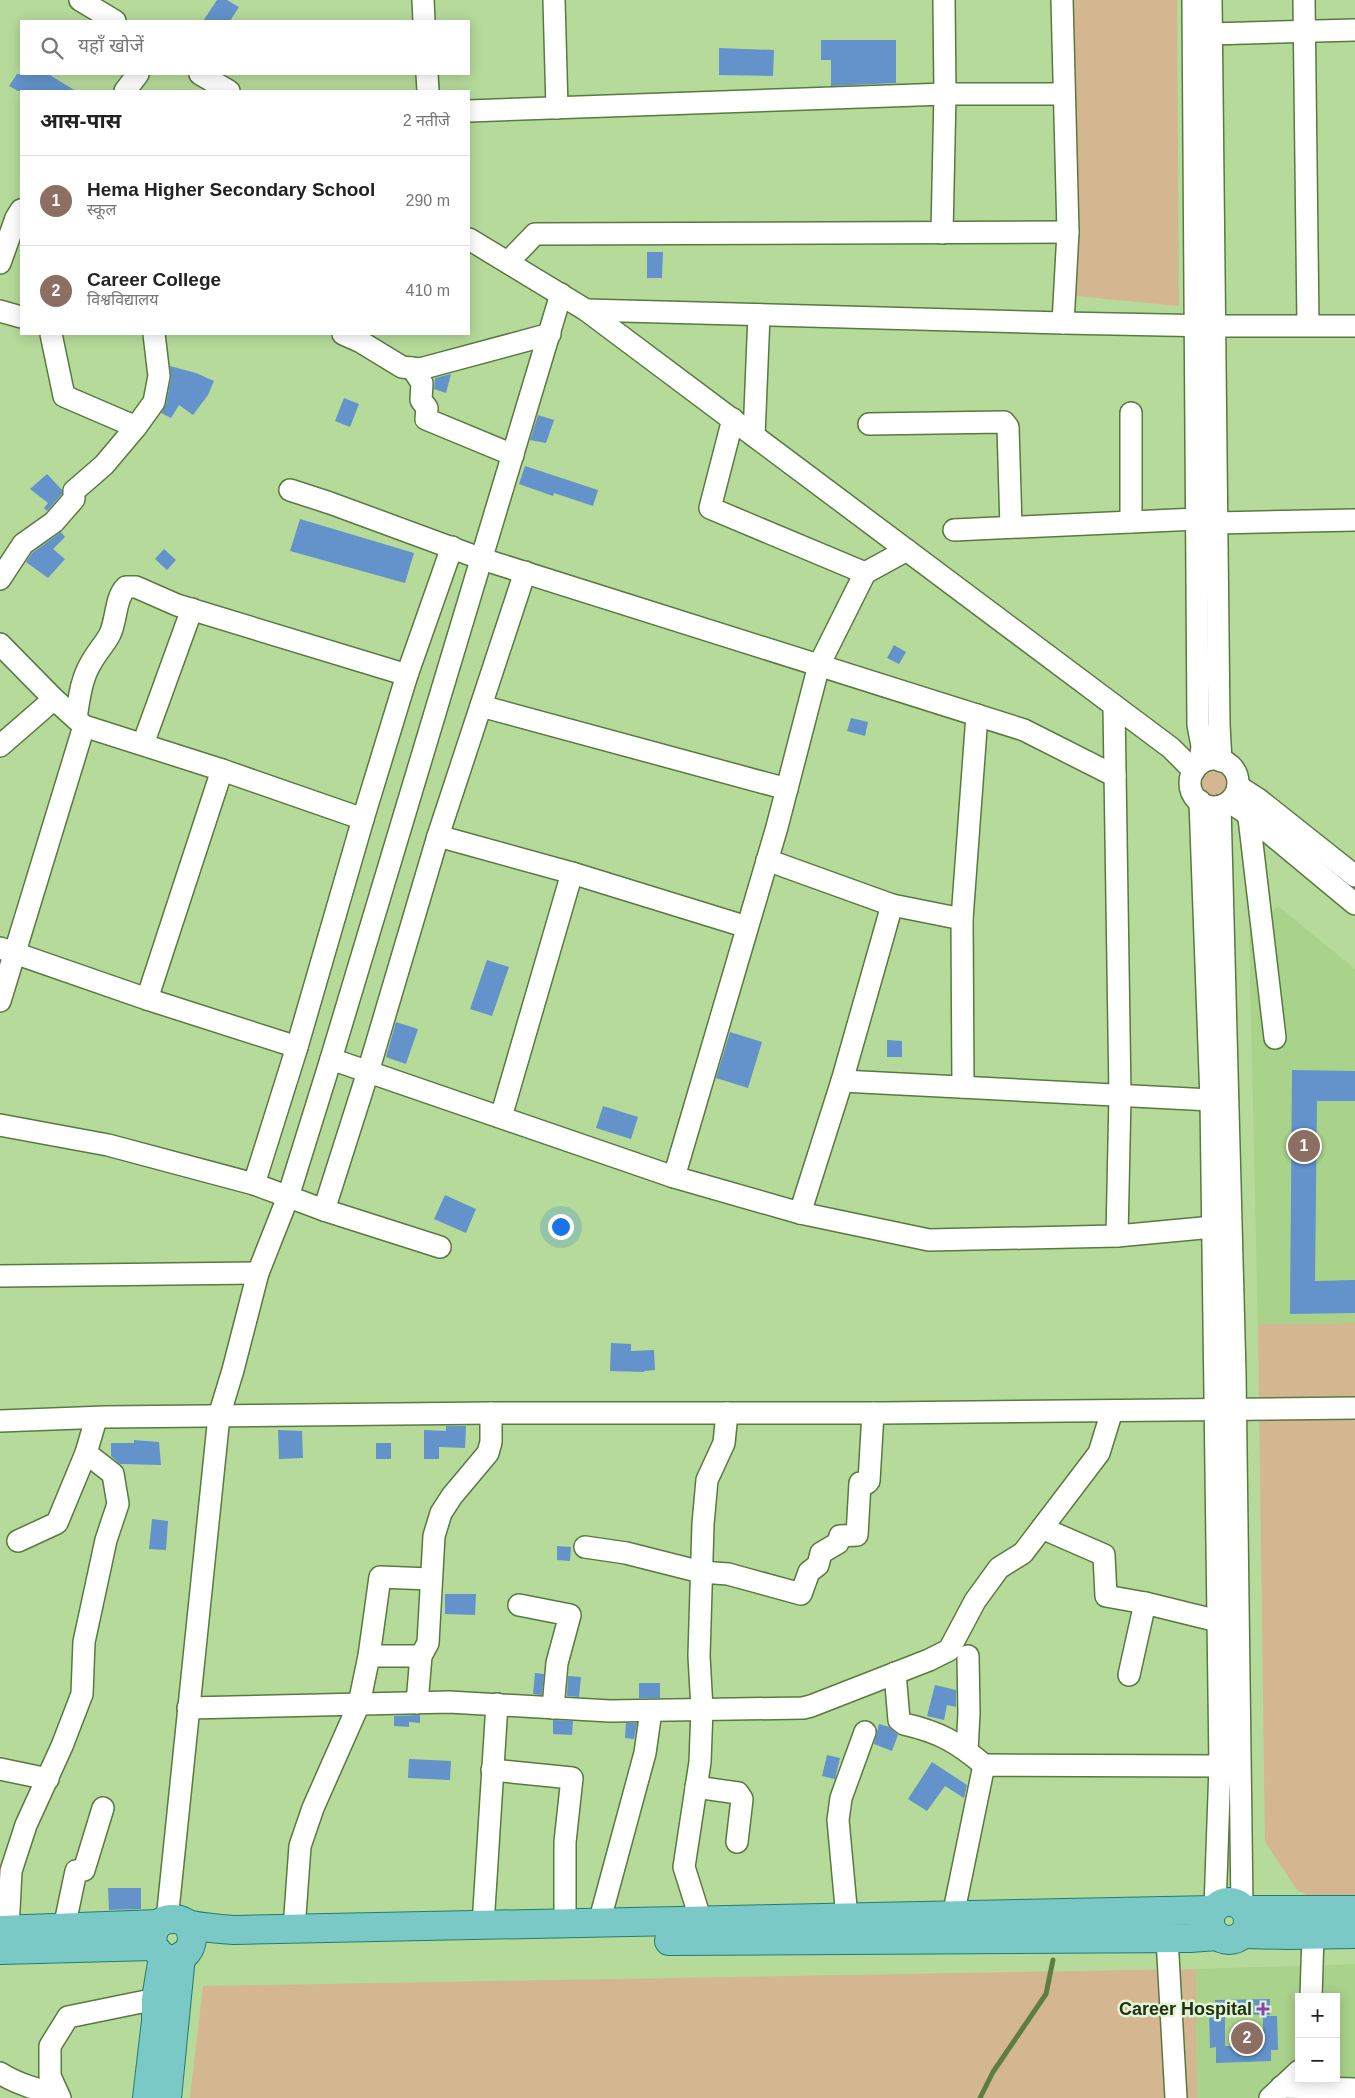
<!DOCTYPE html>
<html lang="hi">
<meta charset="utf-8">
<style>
:root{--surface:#fff;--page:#f2f2f2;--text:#222;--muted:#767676;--line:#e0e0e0;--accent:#111827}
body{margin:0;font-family:Helvetica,"Noto Sans Devanagari",sans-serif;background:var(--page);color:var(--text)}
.controls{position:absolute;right:15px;bottom:15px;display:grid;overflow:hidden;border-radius:0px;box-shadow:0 2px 12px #0003}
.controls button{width:45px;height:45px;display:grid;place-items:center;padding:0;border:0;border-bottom:1px solid var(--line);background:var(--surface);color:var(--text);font:25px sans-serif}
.you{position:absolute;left:560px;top:1226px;width:18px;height:18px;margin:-12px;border:4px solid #fff;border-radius:50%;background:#1a73e8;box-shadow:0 0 0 8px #1a73e833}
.badge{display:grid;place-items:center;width:32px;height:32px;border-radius:50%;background:var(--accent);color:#fff;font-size:16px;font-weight:700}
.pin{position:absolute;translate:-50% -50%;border:2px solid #fff;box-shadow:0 1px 5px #0006}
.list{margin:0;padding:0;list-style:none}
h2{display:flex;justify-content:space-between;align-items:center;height:65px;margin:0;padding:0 20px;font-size:21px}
h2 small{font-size:16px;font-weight:400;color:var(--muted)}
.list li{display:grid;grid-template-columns:32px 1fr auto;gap:15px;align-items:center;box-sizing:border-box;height:90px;padding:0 20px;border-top:1px solid var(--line)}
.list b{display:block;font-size:19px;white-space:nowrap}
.list p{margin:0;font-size:16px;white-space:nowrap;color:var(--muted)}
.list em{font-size:16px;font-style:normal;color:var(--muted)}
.icon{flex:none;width:28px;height:28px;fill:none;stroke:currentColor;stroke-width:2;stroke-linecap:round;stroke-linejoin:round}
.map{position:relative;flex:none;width:1355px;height:2098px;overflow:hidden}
.search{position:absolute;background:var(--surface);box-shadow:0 2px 12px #0003;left:20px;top:20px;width:450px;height:55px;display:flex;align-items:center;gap:12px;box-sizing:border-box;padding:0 18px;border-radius:0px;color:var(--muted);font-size:19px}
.panel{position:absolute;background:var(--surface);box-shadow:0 2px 12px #0003;left:20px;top:90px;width:450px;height:245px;border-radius:0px}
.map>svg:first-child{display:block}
</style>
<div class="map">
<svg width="1355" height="2098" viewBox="0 0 1355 2098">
<rect width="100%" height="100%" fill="#b5da9a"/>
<g fill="#a9d28b" fill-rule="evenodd">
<polygon points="1278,906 1355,969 1355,1323 1258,1324 1249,934"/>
<path d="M 1355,1964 L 1355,2098 L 1197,2098 L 1196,1969 ZM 1299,1997 L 1336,1997 L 1336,2079 L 1299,2079 Z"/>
</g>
<g fill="#d4b690">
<polygon points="1072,0 1177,0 1179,306 1076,296"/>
<circle cx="1215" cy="784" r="13"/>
<polygon points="1355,1323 1355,1895 1309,1896 1297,1890 1265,1842 1258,1324"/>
<polygon points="1196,1969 1197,2098 190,2098 203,1986"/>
</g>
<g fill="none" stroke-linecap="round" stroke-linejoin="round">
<polyline stroke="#5c7f40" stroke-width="5" points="980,2098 993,2072 1046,1994 1053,1960"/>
</g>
<g fill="#6393ca">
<polygon points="217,0 227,0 239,7 230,21 203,21"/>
<polygon points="821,40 896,40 896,83 831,86 831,60 821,60"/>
<polygon points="719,48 774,50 773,76 719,75"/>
<polygon points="17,74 48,74 76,91 18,91 9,86"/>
<polygon points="647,252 663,252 662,278 647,278"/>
<polygon points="170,366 196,373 214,381 208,395 193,415 179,405 171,418 161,413 166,404 171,378"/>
<polygon points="451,374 446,393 434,389 435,378"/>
<polygon points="344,398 359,404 350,427 335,421"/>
<polygon points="538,415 554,420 546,443 530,440"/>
<polygon points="525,466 598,490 593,506 554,493 553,496 519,484"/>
<polygon points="47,474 62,490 62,494 47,511 44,508 48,503 30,489"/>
<polygon points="300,519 414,553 405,583 290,551"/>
<polygon points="61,532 65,537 53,549 65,559 48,578 26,562 32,553"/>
<polygon points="164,549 176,560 167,570 155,559"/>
<polygon points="894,645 906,652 899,664 887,658"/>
<polygon points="851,718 868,722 865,736 847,731"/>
<polygon points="487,960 509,967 492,1016 470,1009"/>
<polygon points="396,1022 418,1029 406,1064 386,1057"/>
<polygon points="730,1032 762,1042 748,1088 716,1078"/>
<polygon points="887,1040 902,1041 902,1057 887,1057"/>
<polygon points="1292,1070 1355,1071 1355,1101 1317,1101 1315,1281 1355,1280 1355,1313 1290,1314"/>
<polygon points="603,1106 638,1117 631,1139 596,1128"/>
<polygon points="445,1195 476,1209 466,1233 434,1219"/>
<polygon points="611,1343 631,1344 631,1351 654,1350 655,1370 644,1371 644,1372 610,1371"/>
<polygon points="446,1426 466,1426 465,1448 439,1447 439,1459 424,1459 424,1430 446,1431"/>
<polygon points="278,1430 302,1431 303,1458 279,1459"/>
<polygon points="134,1440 159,1442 161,1465 120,1464 111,1456 111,1443 134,1443"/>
<rect x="376" y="1443" width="15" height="16"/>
<polygon points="152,1519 168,1521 166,1550 149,1549"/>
<polygon points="557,1546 571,1547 570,1561 557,1560"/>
<polygon points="445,1594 476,1594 475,1615 445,1614"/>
<polygon points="535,1673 544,1674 542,1695 533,1694"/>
<polygon points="568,1676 581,1677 579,1697 567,1696"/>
<rect x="639" y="1683" width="21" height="15"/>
<polygon points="935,1685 956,1690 956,1707 947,1705 944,1720 927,1716"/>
<polygon points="420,1715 420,1723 409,1722 409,1727 394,1726 394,1716"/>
<polygon points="553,1720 573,1721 572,1735 553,1734"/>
<polygon points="626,1723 637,1723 634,1739 625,1738"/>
<polygon points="879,1724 889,1727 898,1735 892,1751 874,1744"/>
<polygon points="827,1755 840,1758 835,1779 822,1776"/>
<polygon points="409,1759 451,1761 450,1780 408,1778"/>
<polygon points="932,1762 967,1785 964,1798 945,1786 927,1811 908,1799"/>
<polygon points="108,1888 141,1888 141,1909 109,1910"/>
<polygon points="1270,1999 1270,2015 1225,2014 1225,2046 1263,2046 1263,2016 1277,2016 1278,2050 1271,2050 1271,2061 1216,2063 1216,2047 1210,2048 1209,2013 1215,2013 1215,2000"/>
</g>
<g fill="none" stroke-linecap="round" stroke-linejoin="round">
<defs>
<g id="minor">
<polyline points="80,0 115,21"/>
<polyline points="423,0 424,21"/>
<polyline points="554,0 557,108"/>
<polyline points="1062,0 1068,232 1063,323"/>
<polyline points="1193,0 1198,725 1202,746 1200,764"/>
<polyline points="1211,0 1219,725 1221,761"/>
<polyline points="1304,0 1308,325"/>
<polyline points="1211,34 1355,30"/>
<polyline points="200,74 229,91"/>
<polyline points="427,74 428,91"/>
<polyline points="125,91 138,74"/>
<polyline points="469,111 945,94 1064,94"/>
<polyline points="942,233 945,94 944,0"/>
<polyline points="469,239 586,310 1171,748 1194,771"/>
<polyline points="508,262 535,234 1068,232"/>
<polyline points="0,263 16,218 21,210"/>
<polyline points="586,310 1063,323 1214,326 1355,326"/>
<polyline points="0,311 21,317"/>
<polyline points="51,334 64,396 136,427 154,402 159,376 154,334"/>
<polyline points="343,334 361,342 402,367 420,369 550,334"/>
<polyline points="412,368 422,383 421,400 427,408 426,419 513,455"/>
<polyline points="733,419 710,508 865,573"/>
<polyline points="869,424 1004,422 1008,427 1011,527"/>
<polyline points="754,436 759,315"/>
<polyline points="290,490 330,503 482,559 1024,730 1115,776"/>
<polyline points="1131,522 1131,413"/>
<polyline points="1217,523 1355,520"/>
<polyline points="954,530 1197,519"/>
<polyline points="0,579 23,544 54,522 74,499 74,491 104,465 136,427"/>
<polyline points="0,644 54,699 84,726 222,770 363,819"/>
<polyline points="481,706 787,789"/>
<polyline points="1114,706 1120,1096 1117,1236"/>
<path d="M 76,718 C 79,700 81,679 91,663 C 96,653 105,644 110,634 C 117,619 115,598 126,587 L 136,587 L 177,605 L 407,675"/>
<polyline points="143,744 192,609"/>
<polyline points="0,746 54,699"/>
<circle cx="1214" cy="783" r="24"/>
<polyline points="1238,786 1258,799 1355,876"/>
<polyline points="1200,801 1211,1100 1220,1766 1215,1908"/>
<polyline points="1229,802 1243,811 1355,904"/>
<polyline points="1220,806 1235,1374 1242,1907"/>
<polyline points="1249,818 1275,1038"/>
<polyline points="438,836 572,873 747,927"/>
<polyline points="767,860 892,905 962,919"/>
<polyline points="0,948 147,999 297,1047"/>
<polyline points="147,999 222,770"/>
<polyline points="0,1001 84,726"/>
<polyline points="331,1059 674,1177 800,1213 929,1240 1117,1236 1213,1227"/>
<polyline points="842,1081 1211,1100"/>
<polyline points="963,1087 962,919 977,715"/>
<polyline points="501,1117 572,873"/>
<polyline points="0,1125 108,1145 254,1184 324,1210 440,1247"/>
<polyline points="674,1177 777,827 819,665 865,573 907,550"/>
<polyline points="254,1184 297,1047 363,819 407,675 452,547"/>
<polyline points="324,1210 368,1072 438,836 525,572"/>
<polyline points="800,1213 842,1081 892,905"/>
<polyline points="0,1276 258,1273"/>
<polyline points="0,1421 105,1417 491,1413 883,1413 1355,1408"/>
<polyline points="1042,1528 1104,1555 1106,1596 1145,1603 1218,1621"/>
<polyline points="18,1541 57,1523 86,1453 96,1419"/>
<polyline points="585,1547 626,1553 701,1572 728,1574 801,1594 809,1572 818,1565 821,1553 838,1543 840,1536 857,1535 860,1483 867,1483 869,1481 873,1413"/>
<polyline points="519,1605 570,1615 557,1663 553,1708"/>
<polyline points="369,1656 421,1656"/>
<path d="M 895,1673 L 899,1720 L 904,1724 C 939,1732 957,1742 984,1765"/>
<polyline points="1129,1675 1145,1603"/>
<polyline points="417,1703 421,1656 428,1643 434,1536 441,1513 452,1496 488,1453 491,1442 491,1413"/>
<polyline points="188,1708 449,1702 610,1711 803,1708 811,1706 929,1660 949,1650 975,1601 999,1568 1023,1553 1099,1453 1112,1411"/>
<polyline points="967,1751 969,1713 968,1656"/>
<polyline points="0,1769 48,1779"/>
<polyline points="492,1770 572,1778 565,1842 565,1924"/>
<polyline points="696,1787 738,1793 742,1799 737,1842"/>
<polyline points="953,1916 984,1765 1220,1766"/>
<polyline points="847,1918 838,1820 841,1798 865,1732"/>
<polyline points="167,1920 219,1416 233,1370 258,1273 288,1197 331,1059 561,294"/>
<polyline points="701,1921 684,1867 700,1762 702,1709 699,1656 703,1524 707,1480 724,1443 727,1413"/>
<polyline points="599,1923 645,1753 651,1711"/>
<polyline points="483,1925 497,1704"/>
<polyline points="64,1928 76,1871 84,1870 103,1808"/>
<polyline points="8,1929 11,1871 26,1825 62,1746 82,1694 84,1642 106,1540 118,1504 113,1474 86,1453"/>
<polyline points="294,1929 300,1846 313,1808 359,1704 369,1656 380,1577 430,1579"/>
<polyline points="1167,1938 1176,2098"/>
<polyline points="1311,1997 1313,1934"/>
<path d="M 0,2073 C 17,2084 39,2090 58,2095"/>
<polyline points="1281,2087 1355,2089"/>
<polyline points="60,2098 50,2076 50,2046 68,2017 156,1999"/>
<polyline points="1270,2098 1299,2071"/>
</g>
<g id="major">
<circle cx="1229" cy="1921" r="19"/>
<polyline points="1245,1910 1355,1910"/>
<path d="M 188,1925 C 200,1945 182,1966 164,1957 C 160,1955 156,1949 153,1946 C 150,1927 161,1916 180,1920 C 184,1921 187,1924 191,1925 C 205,1928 219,1929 234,1930 L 1213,1910"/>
<polyline points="0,1930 158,1924"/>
<polyline points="1243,1934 1288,1935 1355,1934"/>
<polyline points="669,1941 1190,1938 1217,1936"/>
<polyline points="0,1950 153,1946"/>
<polyline points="147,2098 156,2021 156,1999 163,1957"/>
<polyline points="167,2098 181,1956"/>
</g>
</defs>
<use href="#minor" stroke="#587a3e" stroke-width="24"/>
<use href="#major" stroke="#227c71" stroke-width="30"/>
<use href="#minor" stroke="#fff" stroke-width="21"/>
<use href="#major" stroke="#7bc9c7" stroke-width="28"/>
</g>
<path fill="#8c41b2" stroke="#e1f4d4" stroke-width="2" d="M1260.5 2001.5h5v5h5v5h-5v5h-5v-5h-5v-5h5z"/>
<g text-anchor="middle" stroke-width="5" stroke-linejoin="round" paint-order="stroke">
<g font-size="18" font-weight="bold" fill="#212f16" stroke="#e1f4d4" text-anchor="end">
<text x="1252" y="2015">Career Hospital</text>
</g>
</g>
</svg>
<div class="controls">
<button>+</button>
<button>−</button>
</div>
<div class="you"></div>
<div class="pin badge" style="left:1304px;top:1146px;background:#8d6e63">1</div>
<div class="pin badge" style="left:1247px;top:2038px;background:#8d6e63">2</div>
<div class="search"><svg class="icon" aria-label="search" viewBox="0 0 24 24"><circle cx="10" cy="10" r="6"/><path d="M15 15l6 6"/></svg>यहाँ खोजें</div>
<section class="panel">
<h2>आस-पास<small>2 नतीजे</small></h2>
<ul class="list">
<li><span class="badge" style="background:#8d6e63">1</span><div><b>Hema Higher Secondary School</b><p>स्कूल</p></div><em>290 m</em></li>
<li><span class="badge" style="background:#8d6e63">2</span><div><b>Career College</b><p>विश्वविद्यालय</p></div><em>410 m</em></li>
</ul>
</section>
</div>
